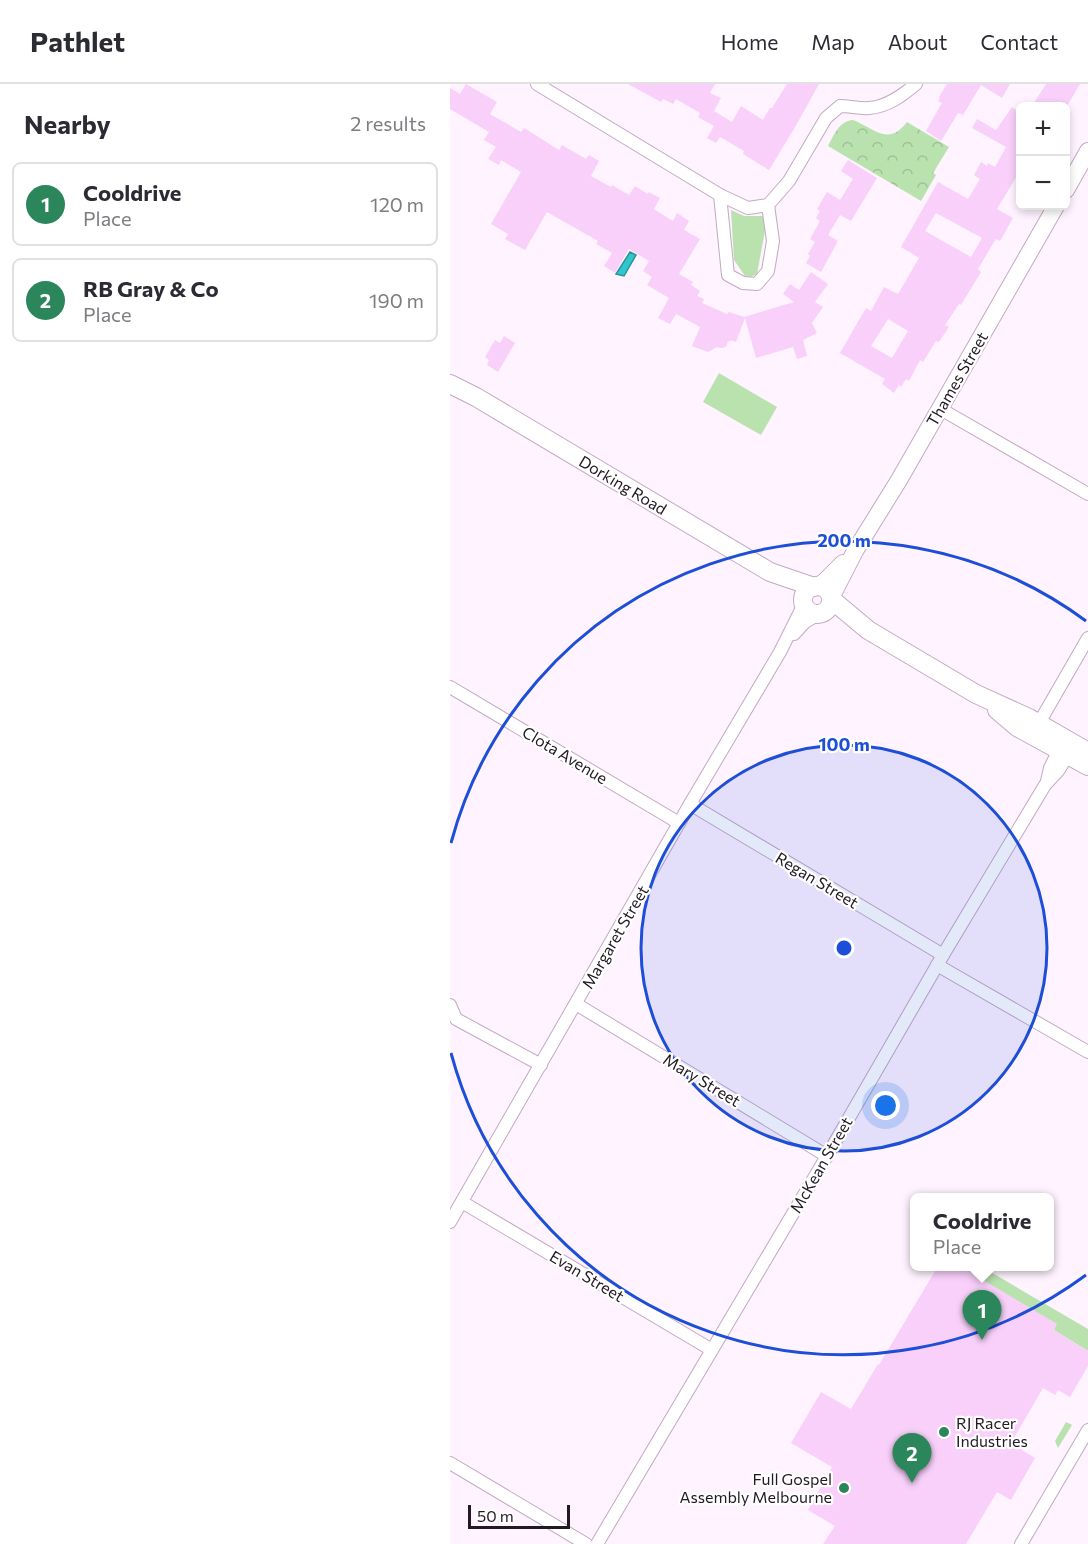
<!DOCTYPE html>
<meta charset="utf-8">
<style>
:root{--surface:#fff;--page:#f2f2f3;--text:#2b2b33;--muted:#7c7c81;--line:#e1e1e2;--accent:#2c865c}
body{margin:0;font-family:Commissioner,sans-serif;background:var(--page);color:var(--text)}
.controls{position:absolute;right:18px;top:18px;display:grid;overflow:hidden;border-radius:9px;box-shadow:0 3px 9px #0003}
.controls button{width:54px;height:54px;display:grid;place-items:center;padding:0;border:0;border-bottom:2px solid var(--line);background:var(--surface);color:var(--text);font:30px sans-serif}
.scale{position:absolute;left:18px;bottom:15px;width:102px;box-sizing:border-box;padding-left:6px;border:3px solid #221923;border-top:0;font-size:16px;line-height:21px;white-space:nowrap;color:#221923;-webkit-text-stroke:4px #fff;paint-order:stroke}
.you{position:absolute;left:436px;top:1022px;width:21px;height:21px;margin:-15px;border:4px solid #fff;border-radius:50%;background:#1a73e8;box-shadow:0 0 0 9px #1a73e833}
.badge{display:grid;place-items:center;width:39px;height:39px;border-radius:50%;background:var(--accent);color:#fff;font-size:20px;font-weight:700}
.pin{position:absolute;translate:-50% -50px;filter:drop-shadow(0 2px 3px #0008)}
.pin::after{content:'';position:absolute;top:32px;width:21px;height:18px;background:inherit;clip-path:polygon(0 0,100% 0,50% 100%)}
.popup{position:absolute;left:460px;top:1109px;width:144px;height:78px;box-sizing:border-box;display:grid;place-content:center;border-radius:9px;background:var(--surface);filter:drop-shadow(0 2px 4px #0005);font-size:20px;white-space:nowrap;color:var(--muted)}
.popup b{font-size:22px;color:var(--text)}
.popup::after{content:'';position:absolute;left:50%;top:100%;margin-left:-12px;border:12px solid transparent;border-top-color:var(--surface)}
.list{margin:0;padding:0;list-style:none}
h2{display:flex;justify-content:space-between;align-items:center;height:78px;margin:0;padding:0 24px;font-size:26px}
h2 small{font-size:20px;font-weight:400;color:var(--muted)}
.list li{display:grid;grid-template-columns:39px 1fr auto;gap:18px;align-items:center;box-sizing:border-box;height:84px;margin:0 12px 12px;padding:0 12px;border:2px solid var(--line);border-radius:9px}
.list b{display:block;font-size:22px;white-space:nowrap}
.list p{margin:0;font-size:20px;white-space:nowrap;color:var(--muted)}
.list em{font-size:20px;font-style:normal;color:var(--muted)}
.map{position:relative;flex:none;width:638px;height:1460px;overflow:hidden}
header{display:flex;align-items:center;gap:36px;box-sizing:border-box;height:84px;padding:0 30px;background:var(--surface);border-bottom:2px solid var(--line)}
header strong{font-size:28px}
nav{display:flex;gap:33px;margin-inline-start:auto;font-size:21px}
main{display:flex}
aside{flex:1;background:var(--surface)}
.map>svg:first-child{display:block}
</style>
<header>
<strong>Pathlet</strong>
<nav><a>Home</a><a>Map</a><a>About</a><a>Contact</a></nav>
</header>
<main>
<aside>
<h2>Nearby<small>2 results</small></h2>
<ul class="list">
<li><span class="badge">1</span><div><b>Cooldrive</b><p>Place</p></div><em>120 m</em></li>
<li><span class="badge">2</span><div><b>RB Gray &amp; Co</b><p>Place</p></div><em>190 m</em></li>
</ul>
</aside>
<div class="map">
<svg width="638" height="1460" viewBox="0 0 638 1460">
<defs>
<pattern id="park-crowns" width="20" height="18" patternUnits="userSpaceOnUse" patternTransform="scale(1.5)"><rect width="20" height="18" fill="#b9e2af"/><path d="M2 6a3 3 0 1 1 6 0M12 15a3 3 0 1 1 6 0" fill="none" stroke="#9fc196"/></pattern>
<pattern id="water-ripples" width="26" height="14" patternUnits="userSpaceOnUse" patternTransform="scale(1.5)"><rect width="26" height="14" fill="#2fc6cc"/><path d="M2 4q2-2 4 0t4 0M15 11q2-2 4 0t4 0" fill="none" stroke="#28a0a5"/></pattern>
</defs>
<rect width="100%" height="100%" fill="#fef3fe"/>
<g fill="#b9e2af">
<polygon points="281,126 294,132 315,132 317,136 307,190 301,193 295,192 284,176"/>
<polygon points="269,289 327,323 311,351 253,318"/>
<polygon points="510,1183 532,1183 638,1245 638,1267 604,1246 606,1240"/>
<polygon points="616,1338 622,1341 608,1364 605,1357"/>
</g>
<path fill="url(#park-crowns)" d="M 403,36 C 424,44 438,63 457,38 L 499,63 L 483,89 L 486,91 L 471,117 L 378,62 C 384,51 389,37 403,36 Z"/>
<polygon fill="url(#water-ripples)" stroke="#2b9299" stroke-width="1.5" points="180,168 186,171 174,192 166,190"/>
<g fill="#f9d0fa" fill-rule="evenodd">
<polygon points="16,0 47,18 40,30 71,48 74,44 109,66 112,61 136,75 139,71 149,77 141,92 161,103 162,101 179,111 185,102 198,110 199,108 210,114 204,125 223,137 227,129 239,137 234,146 250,155 229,190 243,198 241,201 250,207 247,212 254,215 252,219 277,230 279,228 294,233 344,218 333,210 340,200 349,206 361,188 378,200 365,218 373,223 362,239 367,249 353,256 357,272 347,275 343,263 306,274 295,234 286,258 280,256 280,258 278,257 276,263 271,264 267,263 258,268 242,262 250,243 226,230 220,240 208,234 219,214 197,201 202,193 193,187 199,177 179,165 165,189 154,182 162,169 146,160 148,157 97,128 75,166 55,155 58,150 41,140 71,88 51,76 49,81 38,75 46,63 34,56 39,48 0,25 0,4 10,10"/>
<polygon points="178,0 265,0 260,9 271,14 264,27 282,38 291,22 313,36 320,24 322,24 337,0 369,0 344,45 319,86 293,70 294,67 270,53 266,59 257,54 264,42 248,33 250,29 226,15 223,20 213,15 211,18"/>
<polygon points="497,0 560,0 552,14 531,1 513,31 508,29 491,57 476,47 492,19 488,17 490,14 489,13"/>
<polygon points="596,0 630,0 617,22 582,22"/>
<path d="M 562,23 L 570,29 L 570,95 L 567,92 L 547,125 L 563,134 L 550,157 L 546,155 L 541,163 L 528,185 L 531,188 L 511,221 L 509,220 L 495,241 L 499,243 L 489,258 L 486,257 L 473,278 L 470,276 L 459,297 L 456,295 L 451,303 L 449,301 L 444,309 L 432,300 L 435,295 L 390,269 L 416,224 L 421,227 L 434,203 L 448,210 L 469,174 L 451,163 L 488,98 L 518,115 L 530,95 L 524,91 L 531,78 L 537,82 L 538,79 L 545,83 L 556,63 L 522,44 L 527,35 L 546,46 ZM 486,129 L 532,154 L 521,173 L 475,147 ZM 438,235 L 458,247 L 442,274 L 421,262 Z"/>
<polygon points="398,76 427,94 401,137 390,131 378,151 388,157 371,188 356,179 360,172 358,170 365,158 360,155 370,137 366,134 370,127 367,125 377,108 390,116 403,95 391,87"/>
<polygon points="54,252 65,259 48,288 37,281 39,276 35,273 45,256 50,259"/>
<polygon points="488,1182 510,1182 607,1240 604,1246 638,1267 638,1282 620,1313 608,1306 605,1311 593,1304 561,1359 585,1374 561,1416 547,1408 516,1460 373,1460 385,1442 358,1426 382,1383 341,1359 371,1308 401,1325 428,1280 429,1281"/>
</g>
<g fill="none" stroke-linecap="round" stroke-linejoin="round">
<defs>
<g id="minor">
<path d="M 87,0 L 270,111 L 298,124 L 318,121 L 339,97 L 376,34 L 390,22 C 400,22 410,25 419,24 C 437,23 453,11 466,0"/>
<polyline points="270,111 278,191 293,199 307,200 318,187 323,157 318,121"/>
<polyline points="489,324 638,410"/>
<polyline points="344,550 355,538 367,531"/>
<polyline points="0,603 229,739"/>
<polyline points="589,639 638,554"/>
<polyline points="597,697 600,684 609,666"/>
<polyline points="240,720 493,871"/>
<polyline points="487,881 638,968"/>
<polyline points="126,920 377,1072"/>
<polyline points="0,921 6,935 91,981"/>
<polyline points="12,1118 262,1266"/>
<polyline points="0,1138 240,720 330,568 354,520"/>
<polyline points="0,1379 136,1460"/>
<polyline points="147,1460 377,1072 493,871 595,701 608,687 618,671"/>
<polyline points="571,1460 638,1346"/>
</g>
<g id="tertiary">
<polyline points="616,106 638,67"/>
<polyline points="367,502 374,498 393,479"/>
<polyline points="381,514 405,467 449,396 606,122"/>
</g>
<g id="secondary">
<polyline points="0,300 26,313 320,488 364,503"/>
<circle cx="367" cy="516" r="14"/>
<polyline points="381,515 418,546 526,610 579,634 638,668"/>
<polyline points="547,626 567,643 638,682"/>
</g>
</defs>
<use href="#minor" stroke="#c3a9c3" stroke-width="14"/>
<use href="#tertiary" stroke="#c3a9c3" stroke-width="18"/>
<use href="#secondary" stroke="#c3a9c3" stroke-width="20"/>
<use href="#minor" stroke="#fff" stroke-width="12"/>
<use href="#tertiary" stroke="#fff" stroke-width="16"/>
<use href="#secondary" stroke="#fff" stroke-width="18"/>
</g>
<circle cx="394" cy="864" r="203" fill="#1d4ed8" fill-opacity=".12"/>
<g fill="none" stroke="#1d4ed8" stroke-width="3">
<circle cx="394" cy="864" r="203"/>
<path d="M636 1191A407 407 0 0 1 1 969M1 759A407 407 0 0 1 636 537"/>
</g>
<g fill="#2c865c" stroke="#fff" stroke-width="2">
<circle cx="494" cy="1348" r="6"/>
<circle cx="394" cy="1404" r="6"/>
</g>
<g text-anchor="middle" stroke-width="4.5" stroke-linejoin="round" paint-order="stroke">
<g font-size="16" fill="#221923" stroke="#fff">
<text transform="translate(507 295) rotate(-60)" y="6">Thames Street</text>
<text transform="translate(173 401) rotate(31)" y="6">Dorking Road</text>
<text transform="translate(115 671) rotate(31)" y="6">Clota Avenue</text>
<text transform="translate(367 796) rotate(31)" y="6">Regan Street</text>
<text transform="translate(165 853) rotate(-60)" y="6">Margaret Street</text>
<text transform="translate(252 996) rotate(31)" y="6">Mary Street</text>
<text transform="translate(371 1081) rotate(-60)" y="6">McKean Street</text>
<text transform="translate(137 1192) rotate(31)" y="6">Evan Street</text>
</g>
<g font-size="16" fill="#221923" stroke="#fff" text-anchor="start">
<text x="506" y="1345">RJ Racer<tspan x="506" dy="18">Industries</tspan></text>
<text x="382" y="1401" text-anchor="end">Full Gospel<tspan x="382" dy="18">Assembly Melbourne</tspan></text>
</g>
</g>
<circle cx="394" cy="864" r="9" fill="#1d4ed8" stroke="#fff" stroke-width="3"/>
<g font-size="18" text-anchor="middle" font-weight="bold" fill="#1d4ed8" stroke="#fff" stroke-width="4.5" stroke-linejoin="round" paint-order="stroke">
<text x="394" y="463">200 m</text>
<text x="394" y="667">100 m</text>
</g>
</svg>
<div class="controls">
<button>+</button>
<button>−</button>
</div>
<div class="scale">50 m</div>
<div class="you"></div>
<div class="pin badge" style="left:532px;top:1256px">1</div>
<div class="popup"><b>Cooldrive</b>Place</div>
<div class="pin badge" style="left:462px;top:1399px">2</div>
</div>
</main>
